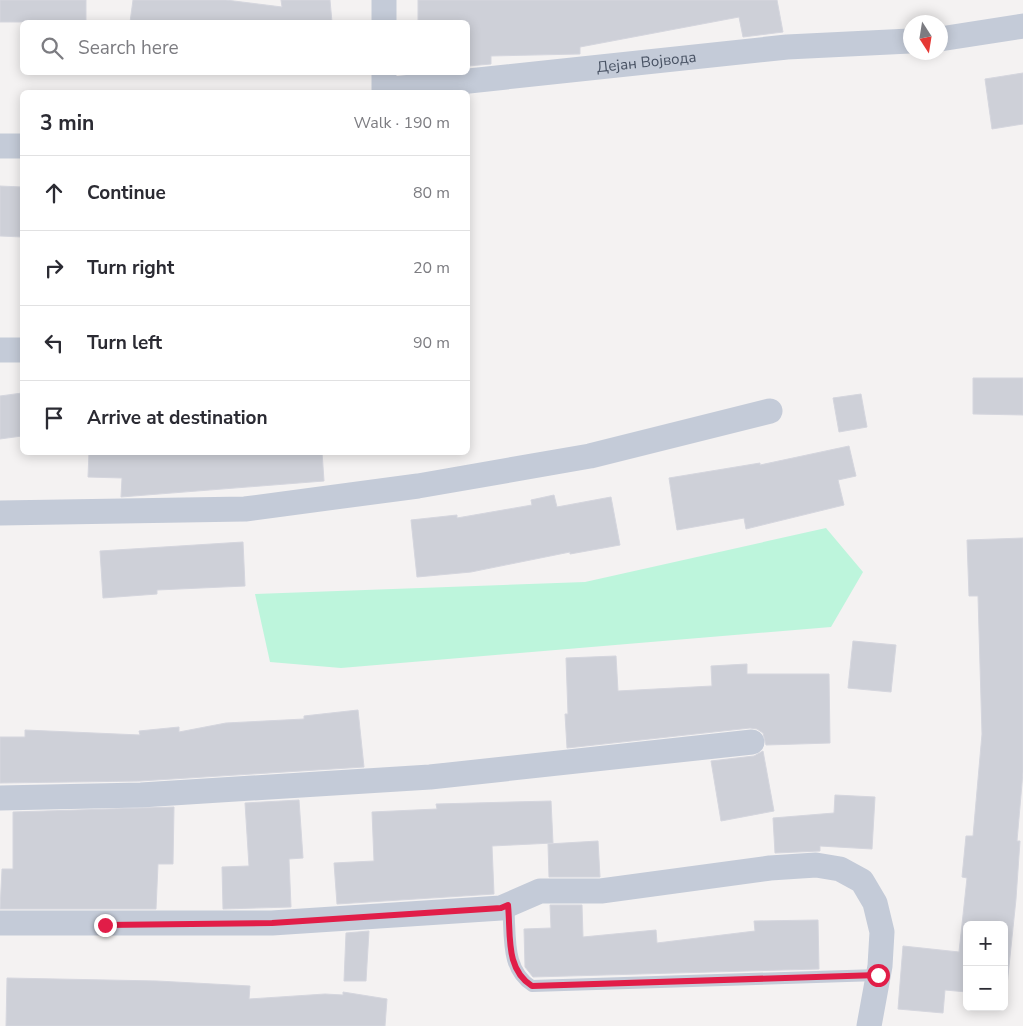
<!DOCTYPE html>
<meta charset="utf-8">
<style>
:root{--surface:#fff;--page:#f2f2f3;--text:#2b2b33;--muted:#7c7c81;--line:#e1e1e2}
body{margin:0;font-family:"Nunito Sans",sans-serif;background:var(--page);color:var(--text)}
.controls{position:absolute;right:15px;bottom:15px;display:grid;overflow:hidden;border-radius:8px;box-shadow:0 2px 12px #0003}
.controls button{width:45px;height:45px;display:grid;place-items:center;padding:0;border:0;border-bottom:1px solid var(--line);background:var(--surface);color:var(--text);font:25px sans-serif}
.compass{position:absolute;left:903px;top:15px;width:45px;height:45px;border-radius:50%;background:var(--surface);box-shadow:0 2px 12px #0003;rotate:168deg}
.stop{position:absolute;width:15px;height:15px;margin:-11px;border:4px solid #e11d48;border-radius:50%;background:#fff}
.stop.end{background:#e11d48;border-color:#fff;box-shadow:0 1px 5px #0008}
.list{margin:0;padding:0;list-style:none}
h2{display:flex;justify-content:space-between;align-items:center;height:65px;margin:0;padding:0 20px;font-size:21px}
h2 small{font-size:16px;font-weight:400;color:var(--muted)}
.list li{display:grid;grid-template-columns:32px 1fr auto;gap:15px;align-items:center;box-sizing:border-box;height:75px;padding:0 20px;border-top:1px solid var(--line)}
.list b{display:block;font-size:19px;white-space:nowrap}
.list em{font-size:16px;font-style:normal;color:var(--muted)}
.icon{flex:none;width:28px;height:28px;fill:none;stroke:currentColor;stroke-width:2;stroke-linecap:round;stroke-linejoin:round}
.map{position:relative;flex:none;width:1023px;height:1026px;overflow:hidden}
.search{position:absolute;background:var(--surface);box-shadow:0 2px 12px #0003;left:20px;top:20px;width:450px;height:55px;display:flex;align-items:center;gap:12px;box-sizing:border-box;padding:0 18px;border-radius:8px;color:var(--muted);font-size:19px}
.panel{position:absolute;background:var(--surface);box-shadow:0 2px 12px #0003;left:20px;top:90px;width:450px;height:365px;border-radius:8px}
.map>svg:first-child{display:block}
</style>
<div class="map">
<svg width="1023" height="1026" viewBox="0 0 1023 1026">
<rect width="100%" height="100%" fill="#f4f2f2"/>
<polygon fill="#bdf5dc" points="826,528 863,572 831,627 341,668 270,662 255,594 585,582"/>
<g fill="#ced0d8" stroke="#d5d6de">
<rect x="0" y="0" width="86" height="22"/>
<polygon points="133,0 226,0 282,7 281,0 330,0 332,22 283,22 283,20 283,22 130,22"/>
<polygon points="418,0 777,0 783,32 743,37 739,17 580,47 580,54 491,56 491,64 468,66 468,22 418,22"/>
<polygon points="1023,73 1023,124 992,129 985,79"/>
<polygon points="0,186 22,187 22,237 0,236"/>
<polygon points="973,378 1023,378 1023,415 973,414"/>
<polygon points="22,393 22,436 0,439 0,396"/>
<polygon points="861,394 867,427 839,432 833,398"/>
<polygon points="849,446 856,476 838,480 844,505 746,529 744,518 677,530 669,478 760,463 760,465"/>
<polygon points="89,452 322,452 324,481 121,497 122,478 88,477"/>
<polygon points="554,495 557,507 611,497 620,545 570,554 570,552 471,572 417,577 411,520 457,515 457,518 532,505 531,500"/>
<polygon points="1023,538 1023,772 1017,841 1020,841 1016,899 1006,995 1004,925 967,925 967,992 945,990 943,1013 898,1009 903,946 959,952 967,878 962,877 966,836 973,836 982,734 978,596 969,596 967,540"/>
<polygon points="243,542 245,586 157,590 157,594 103,598 100,551"/>
<polygon points="853,641 896,645 891,692 848,688"/>
<polygon points="616,656 618,691 712,686 711,666 747,664 747,674 829,674 830,743 766,745 763,733 757,729 750,728 567,748 565,714 568,714 566,658"/>
<polygon points="358,710 364,767 140,781 0,783 0,737 25,737 25,730 140,735 139,731 179,727 179,732 226,723 304,719 304,716"/>
<polygon points="763,751 774,811 721,821 711,761 754,756"/>
<polygon points="835,795 875,797 872,849 820,846 820,851 775,853 773,818 834,813"/>
<polygon points="299,800 303,858 289,859 291,907 223,909 222,867 249,866 245,803"/>
<polygon points="551,801 553,843 492,846 494,894 337,904 334,863 374,861 372,812 437,809 436,804"/>
<polygon points="174,807 173,864 158,864 156,909 0,909 2,869 13,869 13,812"/>
<polygon points="598,841 600,877 549,877 548,844"/>
<polygon points="550,905 582,905 583,937 656,930 657,943 755,931 754,921 818,920 819,969 533,977 525,967 524,929 551,928"/>
<polygon points="369,931 366,981 344,981 346,933"/>
<polygon points="7,978 157,981 250,986 249,999 325,994 343,995 343,992 387,999 385,1026 6,1026"/>
</g>
<g fill="none" stroke-linecap="round" stroke-linejoin="round">
<path stroke="#c4cbd8" stroke-width="12" d="M 508,905 C 511,935 505,969 532,986 L 878,975"/>
<g stroke="#c4cbd8" stroke-width="25">
<polyline points="384,22 384,0"/>
<polyline points="940,39 1023,26"/>
<path id="s1" d="M 384,72 L 384,90 L 787,47 L 910,41"/>
<polyline points="0,146 22,146"/>
<polyline points="0,350 22,350"/>
<polyline points="0,513 245,509 418,486 590,456 770,411"/>
<polyline points="0,798 141,795 430,777 752,742"/>
<polyline points="0,923 272,923 501,908 540,891 601,891 770,868 816,865 840,869 862,881 875,903 882,932 880,966 869,1026"/>
</g>
</g>
<g fill="none" stroke-linecap="round" stroke-linejoin="round">
<path stroke="#e11d48" stroke-width="6" d="M 105,925 L 272,923 L 501,908 L 508,905 C 511,935 505,969 532,986 L 878,975"/>
</g>
<g text-anchor="middle" stroke-width="5" stroke-linejoin="round" paint-order="stroke">
<g font-size="15" fill="#475162" stroke="#fff">
<text dy="5" stroke="none"><textPath href="#s1" startOffset="282">Дејан Војвода</textPath></text>
</g>
</g>
</svg>
<div class="controls">
<button>+</button>
<button>−</button>
</div>
<svg class="compass" viewBox="-18 -18 36 36"><path d="M0-13l5 13h-10z" fill="#e53935"/><path d="M0 13l5-13h-10z" fill="#7c7c81"/></svg>
<div class="stop" style="left:878px;top:975px"></div>
<div class="stop end" style="left:105px;top:925px"></div>
<div class="search"><svg class="icon" aria-label="search" viewBox="0 0 24 24"><circle cx="10" cy="10" r="6"/><path d="M15 15l6 6"/></svg>Search here</div>
<section class="panel">
<h2>3 min<small>Walk · 190 m</small></h2>
<ul class="list">
<li><svg class="icon" aria-label="ahead" viewBox="0 0 24 24"><path d="M12 20V5M6 11l6-6 6 6"/></svg><div><b>Continue</b></div><em>80 m</em></li>
<li><svg class="icon" aria-label="right" viewBox="0 0 24 24"><path d="M7 20v-9h11M14 6l5 5-5 5"/></svg><div><b>Turn right</b></div><em>20 m</em></li>
<li><svg class="icon" aria-label="left" viewBox="0 0 24 24"><path d="M17 20v-9H6M10 6l-5 5 5 5"/></svg><div><b>Turn left</b></div><em>90 m</em></li>
<li><svg class="icon" aria-label="arrive" viewBox="0 0 24 24"><path d="M6 21V4h12l-3 4 3 4H6"/></svg><div><b>Arrive at destination</b></div></li>
</ul>
</section>
</div>
